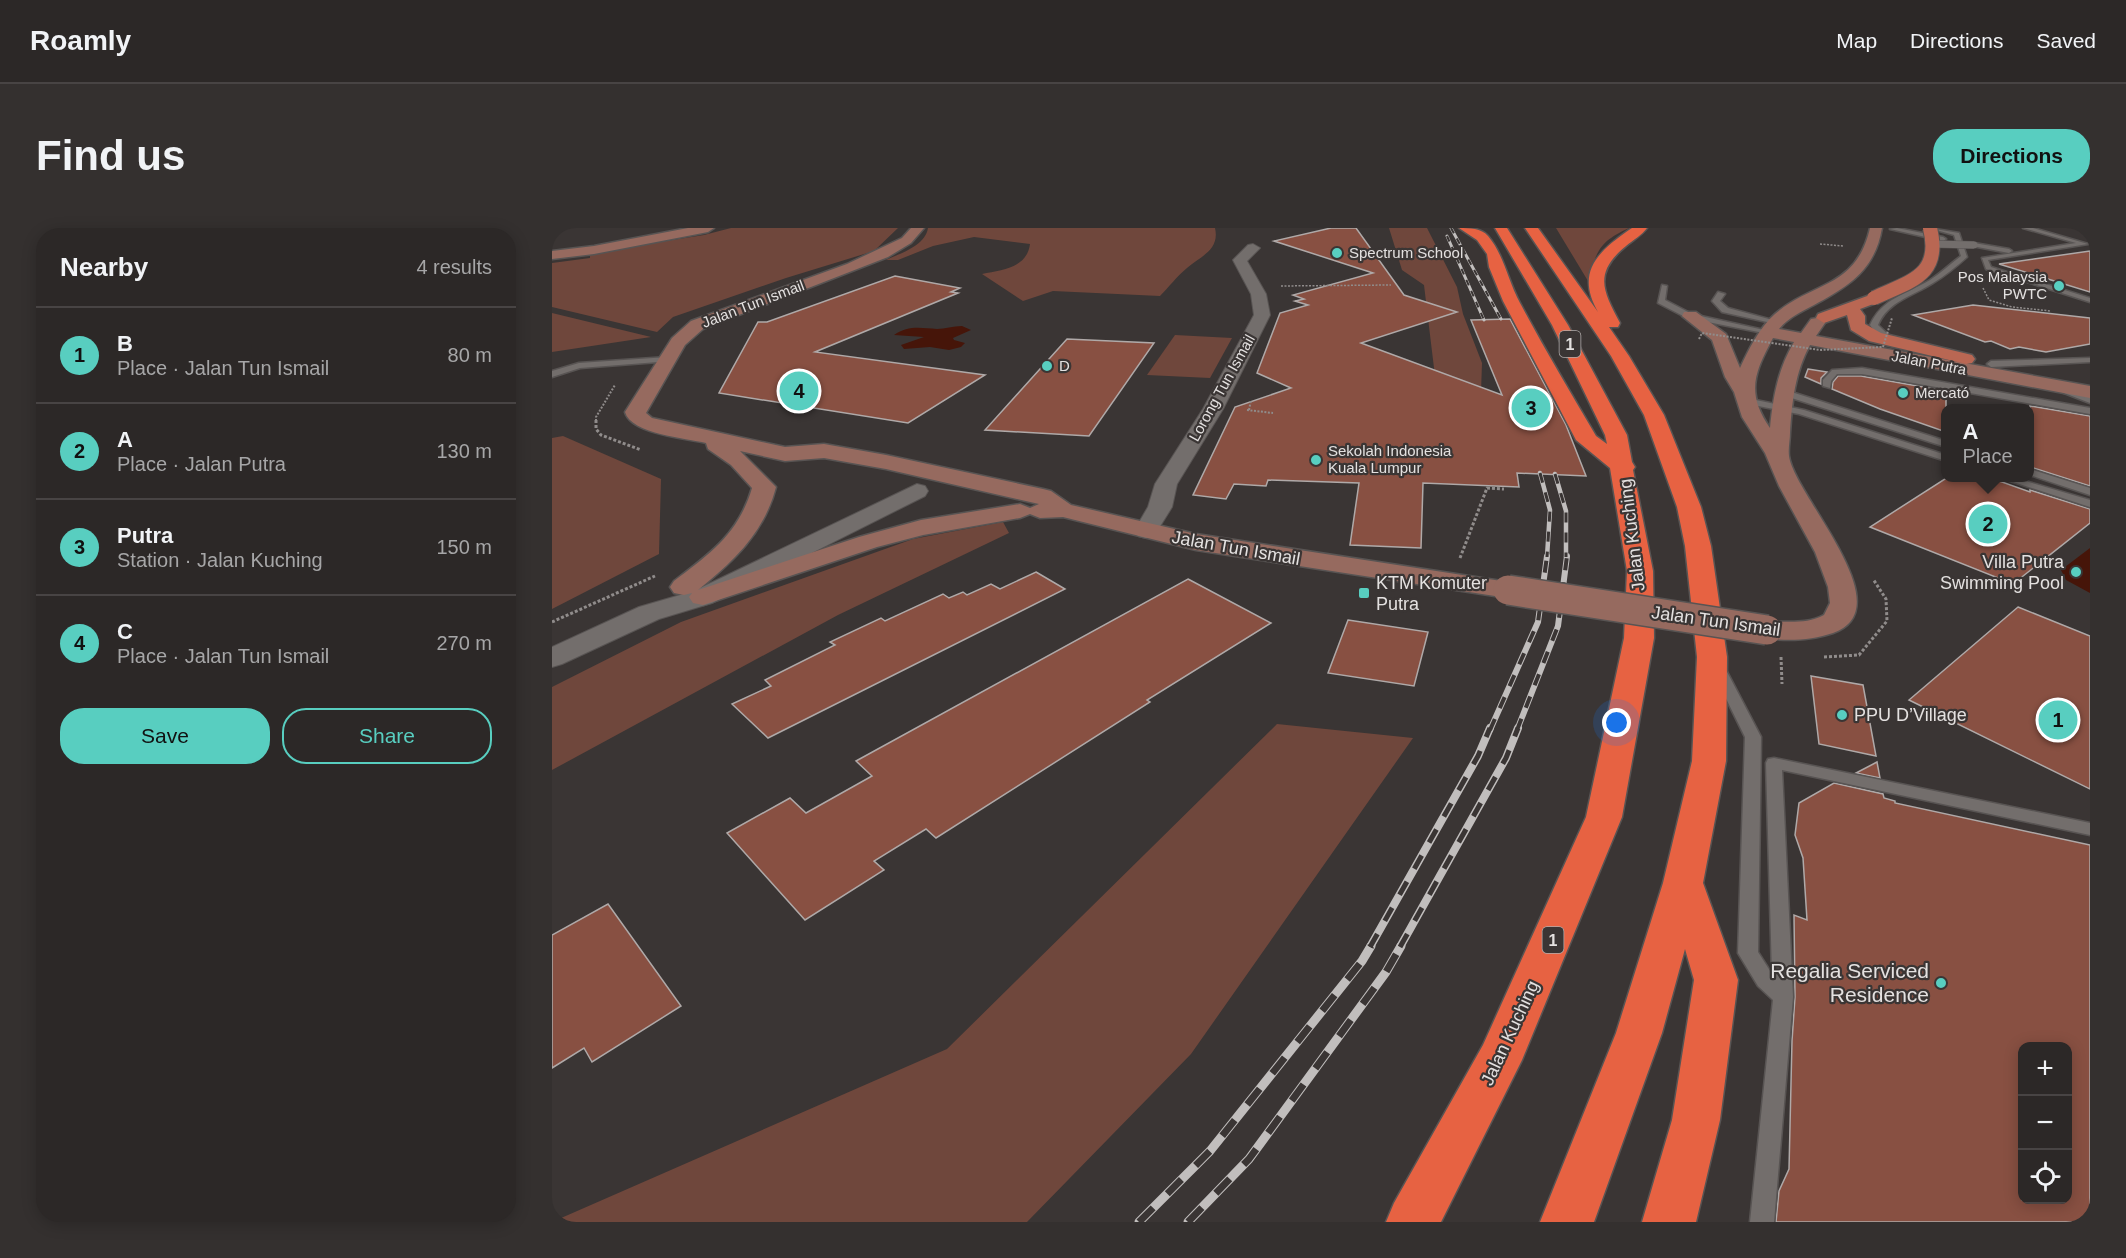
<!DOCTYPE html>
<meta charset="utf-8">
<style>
:root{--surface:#2c2827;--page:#34302f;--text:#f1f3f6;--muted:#a6a6a7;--line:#484444;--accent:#58cec0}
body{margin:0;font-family:Arial,sans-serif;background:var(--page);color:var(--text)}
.controls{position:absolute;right:18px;bottom:18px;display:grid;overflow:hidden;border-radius:12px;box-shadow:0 3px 15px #0003}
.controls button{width:54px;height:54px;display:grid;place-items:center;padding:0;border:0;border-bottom:2px solid var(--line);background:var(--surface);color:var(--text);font:30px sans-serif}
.you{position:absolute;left:1065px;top:495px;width:21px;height:21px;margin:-15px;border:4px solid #fff;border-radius:50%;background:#1a73e8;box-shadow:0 0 0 9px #1a73e833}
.badge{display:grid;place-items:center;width:39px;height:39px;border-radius:50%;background:var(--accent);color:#111;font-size:20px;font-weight:700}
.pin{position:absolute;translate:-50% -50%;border:3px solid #fff;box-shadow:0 2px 6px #0006}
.popup{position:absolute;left:1389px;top:176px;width:93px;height:78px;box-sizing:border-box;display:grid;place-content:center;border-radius:12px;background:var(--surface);filter:drop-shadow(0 2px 4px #0005);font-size:20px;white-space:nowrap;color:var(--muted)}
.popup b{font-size:22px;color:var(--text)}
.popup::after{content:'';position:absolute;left:50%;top:100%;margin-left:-12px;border:12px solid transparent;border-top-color:var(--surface)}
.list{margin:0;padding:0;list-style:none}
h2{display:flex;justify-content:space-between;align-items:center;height:78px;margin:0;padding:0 24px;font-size:26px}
h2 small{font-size:20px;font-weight:400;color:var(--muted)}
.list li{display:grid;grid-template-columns:39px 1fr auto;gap:18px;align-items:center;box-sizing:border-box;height:96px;padding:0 24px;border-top:2px solid var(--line)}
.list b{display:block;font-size:22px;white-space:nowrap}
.list p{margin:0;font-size:20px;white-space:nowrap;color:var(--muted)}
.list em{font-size:20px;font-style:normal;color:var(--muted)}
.actions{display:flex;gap:12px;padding:18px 24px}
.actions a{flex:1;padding:14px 0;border:2px solid var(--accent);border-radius:24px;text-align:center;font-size:21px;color:var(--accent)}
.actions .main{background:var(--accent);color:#111}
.icon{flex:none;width:33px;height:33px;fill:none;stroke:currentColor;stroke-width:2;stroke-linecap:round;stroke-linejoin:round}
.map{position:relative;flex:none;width:1538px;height:994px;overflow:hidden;border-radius:24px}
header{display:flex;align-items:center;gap:36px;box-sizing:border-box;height:84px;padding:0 30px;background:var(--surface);border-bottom:2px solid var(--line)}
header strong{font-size:28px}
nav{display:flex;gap:33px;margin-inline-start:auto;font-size:21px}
.intro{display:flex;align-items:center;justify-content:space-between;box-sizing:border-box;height:144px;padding:0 36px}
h1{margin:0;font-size:42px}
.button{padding:15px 27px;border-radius:24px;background:var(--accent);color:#111;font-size:21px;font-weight:700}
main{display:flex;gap:36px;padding:0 36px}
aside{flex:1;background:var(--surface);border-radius:24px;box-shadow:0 3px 15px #0003}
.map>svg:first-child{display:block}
</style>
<header>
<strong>Roamly</strong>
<nav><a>Map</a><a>Directions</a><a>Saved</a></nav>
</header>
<div class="intro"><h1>Find us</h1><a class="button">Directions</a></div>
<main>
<aside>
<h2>Nearby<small>4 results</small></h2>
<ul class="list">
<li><span class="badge">1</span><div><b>B</b><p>Place · Jalan Tun Ismail</p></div><em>80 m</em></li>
<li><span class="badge">2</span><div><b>A</b><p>Place · Jalan Putra</p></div><em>130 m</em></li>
<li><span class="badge">3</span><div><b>Putra</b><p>Station · Jalan Kuching</p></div><em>150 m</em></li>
<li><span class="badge">4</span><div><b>C</b><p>Place · Jalan Tun Ismail</p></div><em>270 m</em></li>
</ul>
<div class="actions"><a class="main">Save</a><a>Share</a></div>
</aside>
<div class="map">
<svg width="1538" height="994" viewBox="0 0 1538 994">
<rect width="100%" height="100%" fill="#3a3534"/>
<g fill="#6f473c">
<polygon points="179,0 346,0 322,23 234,50 121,89 105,104 0,79 0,35 38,30 38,25 152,7"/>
<path d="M 376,0 L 663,0 C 668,22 649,28 635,40 C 625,48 617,59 608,68 L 501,63 L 471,73 L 430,46 C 450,42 475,40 478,16 L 422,9 L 381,18 L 346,32 L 334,32 C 349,25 373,18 376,0 Z"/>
<polygon points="837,0 875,0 905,59 911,86 930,135 928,194 889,198 872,57 850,42"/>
<path d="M 1004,0 L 1077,0 C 1047,14 1045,22 1036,53 Z"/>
<polygon points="0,85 99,109 0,124"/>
<polygon points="623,107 680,110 658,150 595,147"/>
<polygon points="11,208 109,251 107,326 0,381 0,210"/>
<polygon points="451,294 457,305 286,387 0,542 0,459 129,394 361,311"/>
<polygon points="725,496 861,510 639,826 475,994 0,994 395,821"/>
</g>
<g fill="#461509">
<path d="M 410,98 L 419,102 L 401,110 L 402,112 L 413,115 L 409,119 L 397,122 L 378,119 L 352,121 L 349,117 L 372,109 L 342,107 C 356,97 369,100 385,101 C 393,101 401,98 410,98 Z"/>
<polygon points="1538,320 1538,365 1514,352 1509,342"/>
</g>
<g fill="#885042" stroke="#afa9a8" stroke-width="1.5" fill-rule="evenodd">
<polygon points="779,0 804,0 852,67 905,84 809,115 950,167 919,92 958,91 1014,197 1034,248 965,245 967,259 871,255 869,320 798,317 807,255 716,252 714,258 682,256 674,271 641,267 683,179 739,160 705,145 728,85 756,77 743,73 752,71 741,67 821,45 722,13"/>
<polygon points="1538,23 1538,64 1447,36"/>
<polygon points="343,48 408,60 399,64 406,65 263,124 433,147 356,195 167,165 206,94 215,94"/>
<polygon points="1421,77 1538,90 1538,116 1494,124 1467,119 1458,121 1439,113 1433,114 1361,87"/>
<polygon points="515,111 602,115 537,208 433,202"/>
<polygon points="1256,141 1275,144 1269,150 1269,156 1253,149"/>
<polygon points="1286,148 1309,148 1394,163 1394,204 1328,181 1280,161 1281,154"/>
<polygon points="1478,178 1538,188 1538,258 1478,239"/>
<polygon points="1396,249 1436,249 1478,264 1478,262 1538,281 1538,295 1461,356 1318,299"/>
<polygon points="484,344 513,361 216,510 180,476 219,458 213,452 283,417 278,414 329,390 333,393 391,366 397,370 411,364 415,367 439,356 448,361"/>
<polygon points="636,351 719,395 595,472 598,474 384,610 374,601 322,633 332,642 253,692 175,605 238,570 254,585 320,548 304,533"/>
<polygon points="1466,379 1538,408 1538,561 1357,472"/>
<polygon points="796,392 876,404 862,458 776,445"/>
<polygon points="1259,448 1311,457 1324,528 1267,516"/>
<polygon points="1325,534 1328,550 1304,545"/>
<path d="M 1282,555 L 1331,566 L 1332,570 L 1343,573 L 1343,575 L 1538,617 L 1538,994 L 1224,994 L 1227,963 L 1237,941 L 1240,813 L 1243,769 L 1242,687 L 1255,692 L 1251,630 L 1243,607 L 1247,575 ZM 1470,819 L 1515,819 L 1515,972 L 1470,972 Z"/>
<polygon points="56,676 129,778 40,834 32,820 0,840 0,707"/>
</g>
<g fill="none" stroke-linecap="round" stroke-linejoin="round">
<defs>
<g id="lane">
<polygon points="1345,0 1391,9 1394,11 1391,13 1338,1"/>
<path d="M 1377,0 L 1407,5 L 1415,29 C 1405,38 1393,48 1381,55 C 1361,68 1336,73 1326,97 L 1343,113 L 1336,115 L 1325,107 L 1318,97 C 1330,70 1355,66 1378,52 C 1389,45 1398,36 1409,28 L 1402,7 Z"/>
<polygon points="1471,0 1481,0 1536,16 1436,32 1439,39 1538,70 1538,74 1434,41 1430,30 1524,15"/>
<polygon points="1422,15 1457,21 1460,23 1457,25 1420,18"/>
<polygon points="1110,57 1115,58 1113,72 1140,86 1221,104 1217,106 1135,90 1106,75"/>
<polygon points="1166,64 1173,66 1168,73 1176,80 1228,94 1224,96 1170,84 1160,73"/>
<polygon points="116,129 120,131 119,133 28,140 0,149 0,143 27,135"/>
<polygon points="1538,130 1538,134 1439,139 1435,136 1439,133"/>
<polygon points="1310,140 1538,180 1538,186 1310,146 1285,146 1279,153 1278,160 1271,158 1271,152 1280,142"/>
<polygon points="1510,158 1538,169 1538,175 1507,163 1507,159"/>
<polygon points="1230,161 1394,213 1394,219 1227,166 1226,164"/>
<polygon points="1194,170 1252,182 1394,227 1394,233 1247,186 1191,175 1191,171"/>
<polygon points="1478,241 1538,260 1538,267 1478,247"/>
<polygon points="1449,250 1463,250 1538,272 1538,279"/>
<polygon points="1166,436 1173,440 1209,509 1206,724 1220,746 1214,535 1216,531 1222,530 1538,595 1538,607 1230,542 1241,769 1222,994 1198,994 1221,772 1206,758 1186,725 1193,509 1159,440"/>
</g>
<g id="street">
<polygon points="701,16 708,20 695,33 714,66 718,87 671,181 625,256 620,279 602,308 594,310 586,308 582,303 596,279 603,256 651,181 702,87 699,66 681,32 696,17"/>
<polygon points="365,256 373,258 376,263 373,268 160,375 107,391 10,436 0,439 0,419 87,379 142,363"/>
</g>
<g id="secondary">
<polygon points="136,0 162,0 156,4 42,26 0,31 0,23 42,18"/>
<path d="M 359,0 L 372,0 L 359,15 L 336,29 L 151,101 L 133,117 L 94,185 L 100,190 L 233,219 L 272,216 L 334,227 L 491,261 L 499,263 L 519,277 L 644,306 L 956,354 L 966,356 L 970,362 L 966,368 L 956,370 L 644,322 L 511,289 L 488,290 L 478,286 L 468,290 L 371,307 L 325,319 L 151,377 L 141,375 L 137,369 L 140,365 L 132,367 L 122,365 L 118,359 L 122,353 C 158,326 187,305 200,260 L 179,237 L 156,221 L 154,215 C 134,210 79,206 73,184 L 120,110 L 139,93 L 295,36 L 350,10 ZM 188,223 L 233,233 L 272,230 L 334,241 L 487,276 L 478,280 L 468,276 L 369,292 L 307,309 L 146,362 C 182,333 212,305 224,259 Z"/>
<path d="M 1318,0 L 1330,0 C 1323,42 1297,58 1262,77 C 1249,84 1237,89 1227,101 L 1249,105 L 1259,91 L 1265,90 L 1273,95 L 1264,108 L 1538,158 L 1538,170 L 1258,117 C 1243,144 1240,174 1238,205 C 1238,212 1236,221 1237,228 C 1242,267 1352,380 1281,405 C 1257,413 1229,414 1205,408 L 1200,402 L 1205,396 C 1227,390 1250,399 1272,387 L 1278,375 L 1276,359 L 1263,324 L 1227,258 L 1213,225 L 1190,189 L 1182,164 L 1173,149 L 1160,112 L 1130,88 L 1132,84 L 1144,84 L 1174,106 L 1188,140 C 1197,121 1207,100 1223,86 C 1261,53 1304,61 1318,0 ZM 1221,110 L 1242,114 C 1226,141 1221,169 1218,200 C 1194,165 1202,145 1221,110 Z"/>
</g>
<polygon id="primary" points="1318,67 1326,72 1324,75 1308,81 1313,88 1313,96 1329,105 1420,127 1423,131 1420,135 1414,136 1317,113 1299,102 1295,87 1272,95 1264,90 1266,86"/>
<g id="highway">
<path d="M 907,0 C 918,0 929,0 936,8 C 952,27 956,53 968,75 C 992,120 1018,164 1044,208 L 1055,216 L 1053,207 L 1000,97 L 943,0 L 955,0 L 1016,97 L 1075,207 L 1080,234 L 1083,239 L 1081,242 L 1101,343 L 1102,410 L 1070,589 L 970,832 L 889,994 L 834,994 L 842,975 L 931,817 L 1034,589 L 1072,410 L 1075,343 L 1058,240 L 1024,212 L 951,73 L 937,39 L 935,26 L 925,12 Z"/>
<path d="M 973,0 L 986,0 L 1046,84 C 1024,45 1044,25 1077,2 L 1080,0 L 1095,0 C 1090,7 1081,12 1074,18 C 1041,45 1051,63 1068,95 L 1066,99 L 1057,99 L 1077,128 L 1112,187 L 1149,279 L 1159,318 L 1175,429 L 1174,533 L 1151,655 L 1186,752 L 1168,892 L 1144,994 L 1090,994 L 1120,892 L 1142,752 L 1133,721 L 1110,805 L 1042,994 L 988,994 L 1064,805 L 1111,655 L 1140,533 L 1145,429 L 1133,318 L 1125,279 L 1092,187 L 1059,128 Z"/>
</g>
</defs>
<use href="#lane" stroke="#585453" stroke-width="3"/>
<use href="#street" stroke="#585453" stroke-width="2"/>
<use href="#secondary" stroke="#585453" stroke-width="3"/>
<use href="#primary" stroke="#585453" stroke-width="3"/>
<use href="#highway" stroke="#585453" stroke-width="3"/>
<g stroke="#908c8b" stroke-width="1.5" stroke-dasharray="2 1.5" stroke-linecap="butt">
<polyline points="1268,16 1291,18"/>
<polyline points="729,58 839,57"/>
<polyline points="1431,60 1437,72 1460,79 1499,83"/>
</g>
<g stroke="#908c8b" stroke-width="2" stroke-dasharray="2 1.5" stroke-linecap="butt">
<polyline points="695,182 721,185"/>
<polyline points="697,182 699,172"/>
<polyline points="44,193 44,189 63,157"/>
</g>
<g stroke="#908c8b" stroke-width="3" stroke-dasharray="3 2" stroke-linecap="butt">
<polyline points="44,192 44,201 49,207 89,222"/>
<polyline points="908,330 935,260 952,261"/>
<polyline points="0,394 103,348"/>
<polyline points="1229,429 1230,456"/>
<polyline points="1272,429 1307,427 1335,393 1334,371 1321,351"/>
</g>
<use href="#lane" fill="#736e6c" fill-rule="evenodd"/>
<use href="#street" fill="#736e6c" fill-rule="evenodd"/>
<use href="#secondary" fill="#966a5f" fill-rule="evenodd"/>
<use href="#primary" fill="#b96753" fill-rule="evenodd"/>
<use href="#highway" fill="#e76242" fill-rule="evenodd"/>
<defs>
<g id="rail-far4">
<polyline points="899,0 949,91"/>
<polyline points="895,8 932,92"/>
</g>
<g id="rail-far3">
<polyline points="988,245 998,282 995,329"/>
<polyline points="1003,246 1014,283 1014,329"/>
</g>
<g id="rail-far2">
<polyline points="938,502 986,394 995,328"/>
<polyline points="965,502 1006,398 1015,328"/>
</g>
<g id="rail-far1">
<polyline points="818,719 926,528 938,500"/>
<polyline points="848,719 954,530 966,500"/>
</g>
<g id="rail">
<polyline points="587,994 658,923 810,733 819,718"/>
<polyline points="636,994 697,931 834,744 849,718"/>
</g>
</defs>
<use href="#rail-far4" stroke="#c1bebd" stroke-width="3"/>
<use href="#rail-far3" stroke="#c1bebd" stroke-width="4.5"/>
<use href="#rail-far2" stroke="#c1bebd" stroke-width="6"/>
<use href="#rail-far1" stroke="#c1bebd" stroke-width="8"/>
<use href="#rail" stroke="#c1bebd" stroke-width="9"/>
<use href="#rail-far4" stroke="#3a3534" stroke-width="2" stroke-dasharray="6" stroke-linecap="butt"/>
<use href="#rail-far3" stroke="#3a3534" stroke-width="3" stroke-dasharray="10" stroke-linecap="butt"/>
<use href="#rail-far2" stroke="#3a3534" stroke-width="4" stroke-dasharray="12" stroke-linecap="butt"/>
<use href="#rail-far1" stroke="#3a3534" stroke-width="5" stroke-dasharray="15" stroke-linecap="butt"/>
<use href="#rail" stroke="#3a3534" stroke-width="7" stroke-dasharray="20" stroke-linecap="butt"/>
<defs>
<polyline id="lane-bridge" points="1381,16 1422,17"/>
<polyline id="secondary-bridge" points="956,362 1215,402"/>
<path id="primary-bridge" d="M 1322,70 C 1358,53 1390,48 1378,0"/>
</defs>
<use href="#lane-bridge" stroke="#585453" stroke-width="8" stroke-linecap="butt"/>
<use href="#secondary-bridge" stroke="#585453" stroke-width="32" stroke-linecap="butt"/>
<use href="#primary-bridge" stroke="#585453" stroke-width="16" stroke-linecap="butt"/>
<polyline stroke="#908c8b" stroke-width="2" stroke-dasharray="2 1.5" stroke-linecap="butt" points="1147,111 1150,105 1268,122 1331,119 1340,90"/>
<use href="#lane-bridge" stroke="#736e6c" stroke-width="7"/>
<use href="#secondary-bridge" stroke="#966a5f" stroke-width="29"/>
<use href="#primary-bridge" stroke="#b96753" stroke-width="14"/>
</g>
<g fill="#58cec0" stroke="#3a3534" stroke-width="2">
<circle cx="785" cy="25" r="6"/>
<circle cx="1507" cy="58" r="6"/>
<circle cx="495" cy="138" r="6"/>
<circle cx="1351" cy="165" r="6"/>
<circle cx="764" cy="232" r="6"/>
<circle cx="1524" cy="344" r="6"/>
<rect x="806" y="359" width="12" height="12" rx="3"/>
<circle cx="1290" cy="487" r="6"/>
<circle cx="1389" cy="755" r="6"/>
</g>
<g text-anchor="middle" stroke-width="4.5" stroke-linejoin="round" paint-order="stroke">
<g font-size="15" fill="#e4e1e0" stroke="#3a3534" text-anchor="start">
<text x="797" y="30">Spectrum School</text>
<text x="1495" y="54" text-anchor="end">Pos Malaysia<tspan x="1495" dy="17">PWTC</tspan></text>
<text x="507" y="143">D</text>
<text x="1363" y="170">Mercató</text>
<text x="776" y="228">Sekolah Indonesia<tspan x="776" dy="17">Kuala Lumpur</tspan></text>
</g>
<g font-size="15" fill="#e4e1e0" stroke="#3a3534">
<text transform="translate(201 76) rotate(-21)" y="5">Jalan Tun Ismail</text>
<text transform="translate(1377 135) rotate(11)" y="5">Jalan Putra</text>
<text transform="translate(670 160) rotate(-61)" y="5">Lorong Tun Ismail</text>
</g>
<g fill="#3a3534" stroke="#b1adac" stroke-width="1.5">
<rect x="1007.5" y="103" width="21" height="26" rx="4.5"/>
<rect x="990.5" y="699" width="21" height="26" rx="4.5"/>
</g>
<g font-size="16" font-weight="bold" fill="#e4e1e0">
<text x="1018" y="122">1</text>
<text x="1001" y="718">1</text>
</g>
<g font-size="18" fill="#e4e1e0" stroke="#3a3534">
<text transform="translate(1080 307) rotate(-97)" y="6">Jalan Kuching</text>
<text transform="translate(684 320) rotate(10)" y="6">Jalan Tun Ismail</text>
<text transform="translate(1164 393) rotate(8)" y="6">Jalan Tun Ismail</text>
<text transform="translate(958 805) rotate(-65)" y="6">Jalan Kuching</text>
</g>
<g font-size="18" fill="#e4e1e0" stroke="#3a3534" text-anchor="start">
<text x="1512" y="340" text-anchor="end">Villa Putra<tspan x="1512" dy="21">Swimming Pool</tspan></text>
<text x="824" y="361">KTM Komuter<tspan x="824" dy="21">Putra</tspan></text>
<text x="1302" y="493">PPU D’Village</text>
</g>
<g font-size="21" fill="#e4e1e0" stroke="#3a3534" text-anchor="end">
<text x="1377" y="750">Regalia Serviced<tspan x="1377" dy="24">Residence</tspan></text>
</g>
</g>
</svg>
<div class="controls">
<button>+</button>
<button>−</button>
<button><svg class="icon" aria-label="locate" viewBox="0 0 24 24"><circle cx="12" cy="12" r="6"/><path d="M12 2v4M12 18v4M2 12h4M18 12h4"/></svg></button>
</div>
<div class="you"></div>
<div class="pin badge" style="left:1506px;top:492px">1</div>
<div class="pin badge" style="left:1436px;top:296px">2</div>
<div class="popup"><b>A</b>Place</div>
<div class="pin badge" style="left:979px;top:180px">3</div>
<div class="pin badge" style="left:247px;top:163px">4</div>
</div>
</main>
